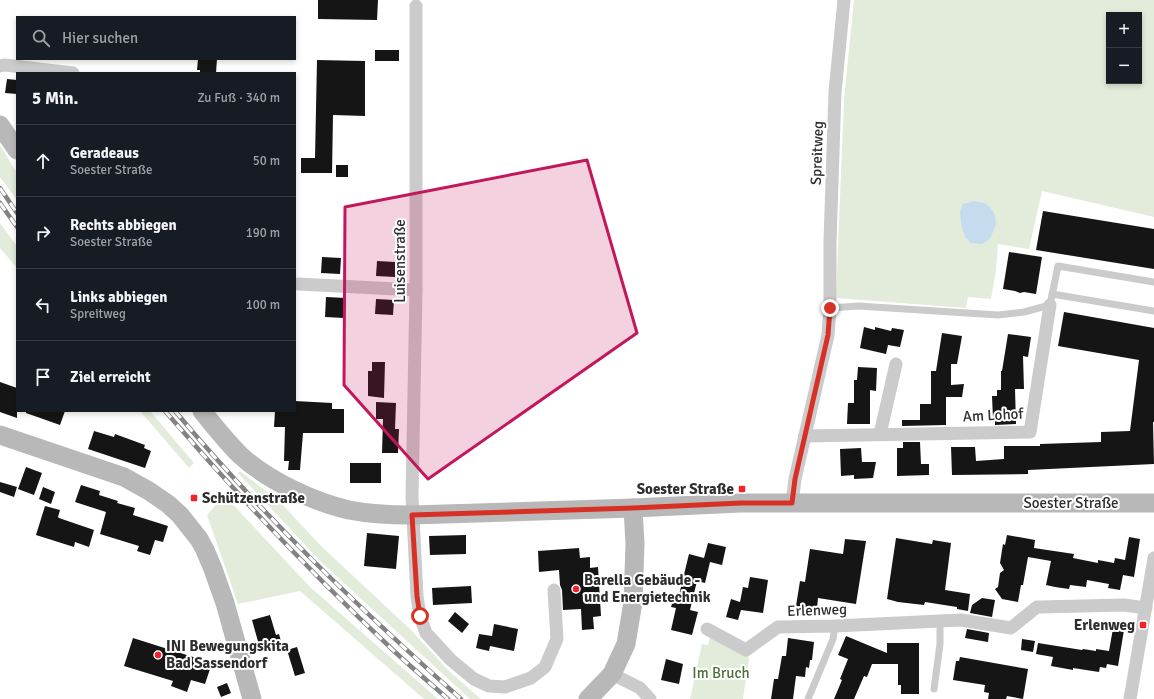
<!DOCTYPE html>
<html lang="de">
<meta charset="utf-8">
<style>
:root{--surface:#171b24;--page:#20242c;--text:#f1f3f6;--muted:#9ea1a6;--line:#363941}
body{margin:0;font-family:Signika,sans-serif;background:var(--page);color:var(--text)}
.controls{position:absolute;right:12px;top:12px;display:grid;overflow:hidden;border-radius:0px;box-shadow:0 2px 6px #0003}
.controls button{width:36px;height:36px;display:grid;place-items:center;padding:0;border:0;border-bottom:1px solid var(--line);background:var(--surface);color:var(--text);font:20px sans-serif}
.stop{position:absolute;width:12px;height:12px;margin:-9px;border:3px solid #d93025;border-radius:50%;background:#fff}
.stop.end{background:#d93025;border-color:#fff;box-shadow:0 1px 4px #0008}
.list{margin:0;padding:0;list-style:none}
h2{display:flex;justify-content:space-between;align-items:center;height:52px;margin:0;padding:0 16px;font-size:17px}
h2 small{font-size:13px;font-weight:400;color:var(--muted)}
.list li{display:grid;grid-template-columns:26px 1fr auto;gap:12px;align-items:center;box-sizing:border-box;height:72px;padding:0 16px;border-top:1px solid var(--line)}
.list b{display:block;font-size:15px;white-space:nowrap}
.list p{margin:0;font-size:13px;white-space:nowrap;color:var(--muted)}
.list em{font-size:13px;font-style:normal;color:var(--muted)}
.icon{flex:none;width:22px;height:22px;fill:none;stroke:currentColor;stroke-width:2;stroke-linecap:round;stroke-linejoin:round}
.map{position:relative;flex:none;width:1154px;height:699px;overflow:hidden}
.search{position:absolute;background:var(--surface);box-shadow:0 2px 6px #0003;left:16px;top:16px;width:280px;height:44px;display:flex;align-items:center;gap:10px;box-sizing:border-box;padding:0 14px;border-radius:0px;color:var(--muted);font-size:15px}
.panel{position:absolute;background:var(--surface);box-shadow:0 2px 6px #0003;left:16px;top:72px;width:280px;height:340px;border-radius:0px}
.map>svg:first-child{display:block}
</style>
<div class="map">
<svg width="1154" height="699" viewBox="0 0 1154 699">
<rect width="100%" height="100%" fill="#fff"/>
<g fill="#e3ecda" fill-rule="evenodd">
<path d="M 854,0 L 1154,0 L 1154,217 L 1042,191 L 1029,249 L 998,244 L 996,270 L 991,299 L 968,297 L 966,308 L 836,298 L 844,99 ZM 1109,15 L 1139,15 L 1139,81 L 1109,81 Z"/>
<polygon points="0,145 17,173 17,200 0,177"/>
<polygon points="0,223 17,246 17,268 0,248"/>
<polygon points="140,411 150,411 194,463 189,468"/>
<polygon points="240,471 279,501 321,546 410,629 448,670 481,699 470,699 320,561 238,473"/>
<polygon points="224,495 309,586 438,699 424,699 300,591 238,604 207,515"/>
<polygon points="714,636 748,654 749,659 743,699 690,699 702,644 708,645 709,639"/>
</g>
<polygon fill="#c5dcee" points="974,201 984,203 990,207 995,215 996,224 990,239 982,244 971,243 965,237 961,224 960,211 963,204"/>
<g fill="#151515">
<polygon points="318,0 378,0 377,20 318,19"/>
<rect x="375" y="50" width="24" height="11"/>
<polygon points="198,59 217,59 216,73 200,73 200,70 197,70"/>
<polygon points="317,60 365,61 365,116 333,115 332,173 301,173 301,158 315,158"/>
<polygon points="7,79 17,80 17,94 5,93"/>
<rect x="336" y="165" width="12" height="12"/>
<polygon points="1043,211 1154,229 1154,269 1036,250"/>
<polygon points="1009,252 1042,257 1036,294 1024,292 1020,293 1015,291 1003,289"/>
<polygon points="322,257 341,258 340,274 321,273"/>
<polygon points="377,261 395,262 395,277 376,276"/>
<polygon points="326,297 346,298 344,318 325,317"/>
<polygon points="376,299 394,300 393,315 375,314"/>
<polygon points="1064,312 1154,328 1154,422 1153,422 1154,464 1028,470 1028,474 952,475 951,447 975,447 976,461 1004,459 1004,446 1040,446 1040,444 1101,442 1101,432 1130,431 1139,360 1058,346"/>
<polygon points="864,327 875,330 875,327 891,331 892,328 904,330 900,347 888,345 886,354 860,348"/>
<polygon points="942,333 962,336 957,364 951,364 951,385 964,384 962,397 946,397 946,425 902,426 902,420 920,420 920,404 931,404 931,371 936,371"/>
<polygon points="1008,334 1031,337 1028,357 1023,356 1024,389 1015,389 1016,424 995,425 995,418 993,419 992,396 997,396 997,390 1001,390 1001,371 1002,371"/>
<polygon points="372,362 385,362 384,398 368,396 368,371 372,371"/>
<polygon points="858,367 877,368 876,391 870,390 870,424 847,424 848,403 854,403 854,380 857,380"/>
<polygon points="0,382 17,388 17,418 0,412"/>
<polygon points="295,401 332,403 332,409 344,409 344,433 303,433 300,470 288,470 289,461 284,461 285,427 274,427 275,411 295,411"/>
<polygon points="376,402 396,403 395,429 399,429 398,453 382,453 383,419 376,419"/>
<polygon points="26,411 65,411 60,425 26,413"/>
<polygon points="94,431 114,437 115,434 145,445 144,448 151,451 145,468 88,449"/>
<polygon points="903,442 920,442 921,464 929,464 929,475 897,476 897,448 903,448"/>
<polygon points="861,448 862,462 876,462 873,478 854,479 854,475 841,476 840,449"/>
<rect x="350" y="463" width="31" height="20"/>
<polygon points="26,467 42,473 34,495 18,489"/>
<polygon points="0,482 17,487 14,497 0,492"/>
<polygon points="81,485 100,491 99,495 118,501 117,503 135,508 133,515 168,526 163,542 155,540 150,555 137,551 139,546 100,534 106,512 75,502"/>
<polygon points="43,487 55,492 51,504 39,499"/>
<polygon points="45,506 60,510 58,517 59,518 94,530 89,547 75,542 74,547 36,535"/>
<polygon points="367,533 399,536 396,569 364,566"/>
<polygon points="466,535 466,554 430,555 429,536"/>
<polygon points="1007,535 1035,540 1034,548 1074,554 1073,558 1098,563 1098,560 1114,563 1115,558 1125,560 1129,537 1140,539 1134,577 1123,575 1120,590 1108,588 1109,584 1087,580 1086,587 1070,585 1069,589 1055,587 1046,585 1051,561 1028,557 1023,585 1021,585 1018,602 1002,599 995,589 998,587 1000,573 1004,570 1000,563 1003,544 1005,545"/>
<polygon points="896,538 932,544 933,540 951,543 945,590 970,594 968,611 957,609 957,607 925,602 924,605 898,602 887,599"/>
<polygon points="845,539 866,541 856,604 818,598 817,609 809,608 805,611 801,607 796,606 800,581 805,582 810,549 843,554"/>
<polygon points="708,543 726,547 722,565 710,562 705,583 697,581 690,610 698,612 692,635 671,630 676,608 671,607 675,594 679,595 689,554 704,558"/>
<polygon points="579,548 580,558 590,557 590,568 598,567 601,616 593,617 594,629 582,630 581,609 563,610 562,590 560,585 559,570 539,572 538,551"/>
<polygon points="750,577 768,580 763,613 741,610 738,620 726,617 731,599 740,602 743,587 748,588"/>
<polygon points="471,586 472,603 433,605 432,588"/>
<polygon points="982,598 995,600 992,617 970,613 972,605"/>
<polygon points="455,612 469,624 462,633 448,621"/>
<polygon points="270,615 276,635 279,634 283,649 273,652 270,642 259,645 252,620"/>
<polygon points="1114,623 1125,624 1118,666 1107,664 1106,668 1100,667 1099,672 1073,668 1073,670 1051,666 1053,657 1036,654 1038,643 1082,650 1083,649 1096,651 1096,649 1109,651"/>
<polygon points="494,624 518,629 514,651 490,646 489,651 476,648 479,634 492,636"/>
<polygon points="967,629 989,633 988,642 965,638"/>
<polygon points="846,636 887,653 887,643 919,643 919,694 901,694 901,685 898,685 898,664 872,664 867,677 864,676 854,699 834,699 842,680 840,679 848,659 838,655"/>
<polygon points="133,638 212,663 205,684 191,680 187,692 171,686 173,681 124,666"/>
<polygon points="788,638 814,642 812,660 810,660 809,668 806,667 805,677 796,676 793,699 771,699 774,679 778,679 782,656 786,656"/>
<polygon points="1022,639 1035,641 1033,652 1021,650"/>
<polygon points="297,647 305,673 295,676 287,650"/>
<polygon points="960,657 1028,669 1023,699 1007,696 1006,699 988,699 989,693 984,692 985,685 953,680 956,661 959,661"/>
<polygon points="666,659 683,664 679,684 661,680"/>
<polygon points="227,683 231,693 221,697 217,687"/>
</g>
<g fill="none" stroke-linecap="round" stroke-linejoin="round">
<g stroke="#cbcbcb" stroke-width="7">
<polyline points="1052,294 1154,311"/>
<polyline points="830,308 858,306 998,315 1024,312 1050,305 1058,266 1154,282"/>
<polyline points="934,689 940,644 940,620"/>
<polyline points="808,699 833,639 835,626"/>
</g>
<g stroke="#cbcbcb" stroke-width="13">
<polyline points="416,6 416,290 412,497 417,596 420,616 426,633 451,660 474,679 489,686 505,687 531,678 545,667 557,639 554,590"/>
<polyline points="0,66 5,65 73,73"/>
<polyline points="298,284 416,290"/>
<polyline points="880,434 896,364"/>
<polyline points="805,436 1030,432 1050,305"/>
<polyline points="792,503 795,479 828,335 830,308 830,241 835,92 844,0"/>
<polyline points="707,629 746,650 778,627 835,626 961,620 1011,628 1037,607 1040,607 1124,605 1146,608"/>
<polyline points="612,674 640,688 650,699"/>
<polyline points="1130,699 1154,558"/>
</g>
<g stroke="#b8b8b8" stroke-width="19">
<polyline points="0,125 17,150"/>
<path d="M 202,411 C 214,426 227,442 240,455 C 267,480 313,502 349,510 C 369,514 391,515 412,515 L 633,508 L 741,503 L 1154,503"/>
<polyline points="0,435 124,477 149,491 168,504 180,515 199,539 205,550 213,569 225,603 252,699"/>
<polyline points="588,699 612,674 626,644 633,602 635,544 633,508"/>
</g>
<defs>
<g id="rail">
<polyline points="0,188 17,213"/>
<polyline points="0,203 17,227"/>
<path d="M 165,411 C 237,495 313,575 394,651 C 411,667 430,683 448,699"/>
<path d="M 175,411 C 262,515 360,609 461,699"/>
</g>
</defs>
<use href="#rail" stroke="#838383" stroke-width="4.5"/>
<use href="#rail" stroke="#fff" stroke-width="3" stroke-dasharray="9" stroke-linecap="butt"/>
</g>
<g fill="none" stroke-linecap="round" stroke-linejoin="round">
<polyline stroke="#d93025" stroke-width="5" points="420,616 417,596 412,515 633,508 741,503 792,503 795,479 828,335 830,308"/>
</g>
<path fill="#c2185b" fill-opacity="0.2" stroke="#c2185b" stroke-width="3" stroke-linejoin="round" d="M 587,160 L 637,333 L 428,479 L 344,385 L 345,207 Z"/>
<g fill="#f1242a" stroke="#fff" stroke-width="1.5">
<rect x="738" y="485" width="8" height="8" rx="2"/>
<rect x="190" y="494" width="8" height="8" rx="2"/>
<circle cx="576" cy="589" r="4"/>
<rect x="1139" y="621" width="8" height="8" rx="2"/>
<circle cx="158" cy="655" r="4"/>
</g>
<g text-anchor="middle" stroke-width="4" stroke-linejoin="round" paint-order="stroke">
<g font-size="15" fill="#2e2e2e" stroke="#fff">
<text transform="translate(817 153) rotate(-88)" y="5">Spreitweg</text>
<text transform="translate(400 261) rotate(-90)" y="5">Luisenstraße</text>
<text transform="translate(993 415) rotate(-3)" y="5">Am Lohof</text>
<text x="1071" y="508">Soester Straße</text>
<text transform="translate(817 610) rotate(-2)" y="5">Erlenweg</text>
</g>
<g font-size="15" font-weight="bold" fill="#2e2e2e" stroke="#fff" text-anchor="start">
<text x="734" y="494" text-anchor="end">Soester Straße</text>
<text x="202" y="503">Schützenstraße</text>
<text x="584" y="585">Barella Gebäude -<tspan x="584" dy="17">und Energietechnik</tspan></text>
<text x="1135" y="630" text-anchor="end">Erlenweg</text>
<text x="166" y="651">INI Bewegungskita<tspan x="166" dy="17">Bad Sassendorf</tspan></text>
</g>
<g font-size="15" fill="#4e6d38" stroke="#fff">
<text x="721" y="678">Im Bruch</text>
</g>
</g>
</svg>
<div class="controls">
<button>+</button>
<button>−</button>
</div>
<div class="stop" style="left:420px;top:616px"></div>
<div class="stop end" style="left:830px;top:308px"></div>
<div class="search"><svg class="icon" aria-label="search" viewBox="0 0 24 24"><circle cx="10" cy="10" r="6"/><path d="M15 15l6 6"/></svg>Hier suchen</div>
<section class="panel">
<h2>5 Min.<small>Zu Fuß · 340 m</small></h2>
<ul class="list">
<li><svg class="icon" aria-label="ahead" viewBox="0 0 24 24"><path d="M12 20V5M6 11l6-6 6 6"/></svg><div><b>Geradeaus</b><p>Soester Straße</p></div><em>50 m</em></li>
<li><svg class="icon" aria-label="right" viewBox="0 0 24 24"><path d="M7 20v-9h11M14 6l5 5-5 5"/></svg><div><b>Rechts abbiegen</b><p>Soester Straße</p></div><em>190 m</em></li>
<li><svg class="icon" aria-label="left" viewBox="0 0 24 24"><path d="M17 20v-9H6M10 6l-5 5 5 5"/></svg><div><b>Links abbiegen</b><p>Spreitweg</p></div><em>100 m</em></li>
<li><svg class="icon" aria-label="arrive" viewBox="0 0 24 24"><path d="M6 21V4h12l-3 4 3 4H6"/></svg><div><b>Ziel erreicht</b></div></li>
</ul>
</section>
</div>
